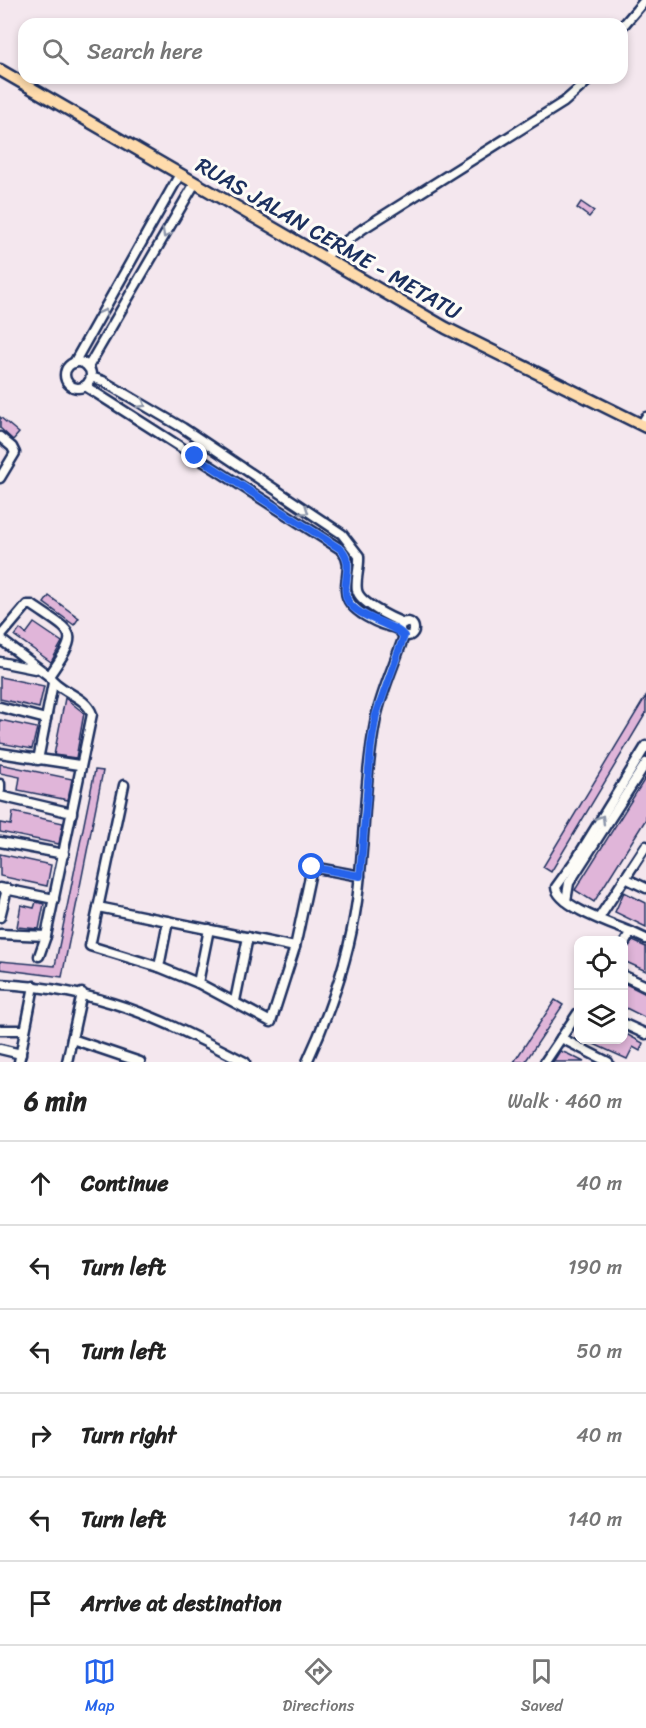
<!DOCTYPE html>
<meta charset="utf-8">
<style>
:root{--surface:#fff;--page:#f6f6f6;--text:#222;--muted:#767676;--line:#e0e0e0;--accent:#2563eb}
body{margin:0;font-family:Sriracha,sans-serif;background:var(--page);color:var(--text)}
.controls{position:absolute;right:18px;bottom:18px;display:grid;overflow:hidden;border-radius:12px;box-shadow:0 3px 9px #0003}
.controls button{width:54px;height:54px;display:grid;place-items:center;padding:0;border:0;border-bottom:2px solid var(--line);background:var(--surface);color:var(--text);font:30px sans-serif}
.stop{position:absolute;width:18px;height:18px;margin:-14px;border:4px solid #2563eb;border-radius:50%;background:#fff}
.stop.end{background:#2563eb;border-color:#fff;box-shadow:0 2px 6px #0008}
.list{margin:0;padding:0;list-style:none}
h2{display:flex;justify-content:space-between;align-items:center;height:78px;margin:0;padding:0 24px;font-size:26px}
h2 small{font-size:20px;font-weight:400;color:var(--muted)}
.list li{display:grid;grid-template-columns:39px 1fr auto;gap:18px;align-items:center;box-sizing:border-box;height:84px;padding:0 24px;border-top:2px solid var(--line)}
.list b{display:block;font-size:22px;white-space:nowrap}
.list em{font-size:20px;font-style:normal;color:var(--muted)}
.icon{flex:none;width:33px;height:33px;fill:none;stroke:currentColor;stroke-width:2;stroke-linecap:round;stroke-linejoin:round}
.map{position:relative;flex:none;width:646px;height:1062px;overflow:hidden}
.search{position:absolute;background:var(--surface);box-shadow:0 3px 9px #0003;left:18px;right:18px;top:18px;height:66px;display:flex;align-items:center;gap:15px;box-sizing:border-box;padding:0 21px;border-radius:18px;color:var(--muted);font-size:22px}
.sheet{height:582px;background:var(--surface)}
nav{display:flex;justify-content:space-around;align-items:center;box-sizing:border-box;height:84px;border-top:2px solid var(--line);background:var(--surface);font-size:16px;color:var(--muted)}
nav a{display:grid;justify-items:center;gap:3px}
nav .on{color:var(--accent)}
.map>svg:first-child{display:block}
</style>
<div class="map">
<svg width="646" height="1062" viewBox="0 0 646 1062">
<rect width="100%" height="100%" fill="#f4e7ee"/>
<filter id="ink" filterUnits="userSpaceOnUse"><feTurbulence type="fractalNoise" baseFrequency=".0167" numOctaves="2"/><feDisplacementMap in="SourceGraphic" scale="12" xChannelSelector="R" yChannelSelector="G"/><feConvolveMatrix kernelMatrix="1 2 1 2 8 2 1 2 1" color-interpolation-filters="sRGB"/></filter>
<g filter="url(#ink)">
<g fill="#e0b5d9" stroke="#1b2f5e" stroke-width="1.5">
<polygon points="581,202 594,211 589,217 577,208"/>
<polygon points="0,417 19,433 13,440 0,428"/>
<polygon points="49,596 79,618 74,625 44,603"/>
<polygon points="34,623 62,642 51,662 15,636 20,629 26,634"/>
<polygon points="0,677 44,686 39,708 0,699"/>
<polygon points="646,696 646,713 551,872 543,867"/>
<polygon points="65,698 84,713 76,758 54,755"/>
<polygon points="0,720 37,728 32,749 0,743"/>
<polygon points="0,764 72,779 68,800 18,790 20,777 0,773"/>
<polygon points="95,770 103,771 62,977 0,969 0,961 55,966"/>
<polygon points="646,777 646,819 594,902 575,890"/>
<polygon points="13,812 63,823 59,844 0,832 0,823 11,825"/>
<polygon points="0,854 51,865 47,886 0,876"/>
<polygon points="624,892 646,903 646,927 615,912"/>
<polygon points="36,902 44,904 39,929 17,927 21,905 34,908"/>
<polygon points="633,941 646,947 646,971 624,961 625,950"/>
<polygon points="624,983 646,994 646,1018 624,1007"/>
<polygon points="555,1000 563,1005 525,1062 514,1062"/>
<polygon points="624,1033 643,1043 640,1051 633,1047 627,1059 585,1040 624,1040"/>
<polygon points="560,1051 568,1054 584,1062 553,1062"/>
</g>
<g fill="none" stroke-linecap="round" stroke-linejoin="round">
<defs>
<g id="minor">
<polyline points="622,27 645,0"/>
<polyline points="324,257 364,228 564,102 591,78"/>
<circle cx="78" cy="375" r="13"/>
<polyline points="74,363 180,174"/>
<polyline points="88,367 195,183"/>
<path d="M 91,377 L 103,381 L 183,428 L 342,534 L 359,556 C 360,567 355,580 357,590 C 359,603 393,619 404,623"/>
<path d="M 85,386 L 342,550 C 353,563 345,576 346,591 C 347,612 382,626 400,629"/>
<polyline points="641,425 646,417"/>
<polyline points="0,437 12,447 15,453 0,478"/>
<circle cx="407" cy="629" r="7"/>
<path d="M 0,637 L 27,605 L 32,605 C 75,635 81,630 49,676"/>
<path d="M 0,639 L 49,676 C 59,692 86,696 92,714 L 46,936 L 0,934"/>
<polyline points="0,662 35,669"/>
<polyline points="0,707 46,719"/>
<polyline points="0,753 79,765"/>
<polyline points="38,760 53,683"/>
<polyline points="0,784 0,790"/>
<polyline points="124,785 90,946 159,967 198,983 271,1022 295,947 312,867 360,876"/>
<polyline points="0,796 72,813"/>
<polyline points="0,842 64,854"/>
<polyline points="625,878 646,888"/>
<polyline points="0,888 54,899"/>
<polyline points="566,901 569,883 646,763"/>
<polyline points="98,907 295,947"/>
<polyline points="0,917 7,889"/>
<polyline points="599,918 646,846"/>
<polyline points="631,932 646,939"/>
<path d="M 624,944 L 631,932 C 614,925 557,906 556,887 L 577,858 L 646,746"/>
<polyline points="39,956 46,936"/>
<polyline points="159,967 168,921"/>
<polyline points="624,976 646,986"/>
<polyline points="198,983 209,929"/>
<path d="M 0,984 C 100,989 158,1017 245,1062"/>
<polyline points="235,1001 248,937"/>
<polyline points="624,1024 646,1034"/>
<polyline points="0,1030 25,1030"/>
<polyline points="561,1038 608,1062"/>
<polyline points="72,1039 140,1062"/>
<polyline points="0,1049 21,1054"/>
<polyline points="19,1062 34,986"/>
<polyline points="67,1062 82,993"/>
<path d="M 307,1062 C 331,1010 349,958 357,901 C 365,840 364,778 376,718 C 382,690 395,663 404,636"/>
<polyline points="545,1062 578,1013"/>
</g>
<polyline id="major" points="0,70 446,328 646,427"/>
</defs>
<use href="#minor" stroke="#1b2f5e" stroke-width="13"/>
<use href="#major" stroke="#1b2f5e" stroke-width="15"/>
<use href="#minor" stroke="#fdfcf7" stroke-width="8"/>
<use href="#major" stroke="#fedbac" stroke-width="10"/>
</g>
<defs><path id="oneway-chevron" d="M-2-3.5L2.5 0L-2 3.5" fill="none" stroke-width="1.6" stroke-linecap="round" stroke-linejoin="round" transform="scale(1.5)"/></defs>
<g stroke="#8c96aa">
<use href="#oneway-chevron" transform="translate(166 234) rotate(119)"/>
<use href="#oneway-chevron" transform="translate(104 313) rotate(-61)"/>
<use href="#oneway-chevron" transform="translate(142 404) rotate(31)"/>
<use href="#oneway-chevron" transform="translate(305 511) rotate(34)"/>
<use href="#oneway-chevron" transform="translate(601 819) rotate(-59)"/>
</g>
</g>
<g fill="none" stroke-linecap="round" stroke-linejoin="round" filter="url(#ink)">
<path stroke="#2563eb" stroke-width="8" d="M 195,456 L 342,550 C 355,566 340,585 348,601 C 357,618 393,623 404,636 L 376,715 L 371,746 L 360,876 L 312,867"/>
</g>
<g text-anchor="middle" stroke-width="6" stroke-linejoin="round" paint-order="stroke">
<g font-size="22" fill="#1b2f5e" stroke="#fdfcf7">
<text transform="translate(329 238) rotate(30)" y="8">RUAS JALAN CERME - METATU</text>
</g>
</g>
</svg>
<div class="controls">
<button><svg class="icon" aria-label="locate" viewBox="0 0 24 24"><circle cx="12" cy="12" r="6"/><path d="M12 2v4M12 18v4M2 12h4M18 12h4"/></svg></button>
<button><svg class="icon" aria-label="layers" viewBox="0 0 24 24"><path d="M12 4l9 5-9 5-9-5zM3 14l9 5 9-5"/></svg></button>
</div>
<div class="stop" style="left:312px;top:867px"></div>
<div class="stop end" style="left:195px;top:456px"></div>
<div class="search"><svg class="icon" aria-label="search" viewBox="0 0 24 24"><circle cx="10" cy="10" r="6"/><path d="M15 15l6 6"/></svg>Search here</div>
</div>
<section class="sheet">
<h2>6 min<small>Walk · 460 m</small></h2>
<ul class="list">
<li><svg class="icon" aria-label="ahead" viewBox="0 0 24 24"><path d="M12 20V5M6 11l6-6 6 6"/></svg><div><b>Continue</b></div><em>40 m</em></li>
<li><svg class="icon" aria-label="left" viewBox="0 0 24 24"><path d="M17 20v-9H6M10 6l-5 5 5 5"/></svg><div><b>Turn left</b></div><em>190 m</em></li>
<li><svg class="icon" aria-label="left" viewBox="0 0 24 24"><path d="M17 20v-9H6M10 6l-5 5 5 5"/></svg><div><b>Turn left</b></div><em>50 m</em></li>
<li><svg class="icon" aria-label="right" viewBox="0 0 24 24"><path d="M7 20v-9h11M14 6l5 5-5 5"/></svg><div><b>Turn right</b></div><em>40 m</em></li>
<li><svg class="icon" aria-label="left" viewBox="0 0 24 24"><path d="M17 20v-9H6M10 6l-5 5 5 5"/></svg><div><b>Turn left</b></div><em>140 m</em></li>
<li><svg class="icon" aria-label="arrive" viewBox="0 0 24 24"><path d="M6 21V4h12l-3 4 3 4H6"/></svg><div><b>Arrive at destination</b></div></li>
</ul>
</section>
<nav>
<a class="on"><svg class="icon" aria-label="map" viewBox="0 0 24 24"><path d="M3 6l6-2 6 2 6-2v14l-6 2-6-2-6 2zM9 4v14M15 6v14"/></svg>Map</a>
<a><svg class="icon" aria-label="directions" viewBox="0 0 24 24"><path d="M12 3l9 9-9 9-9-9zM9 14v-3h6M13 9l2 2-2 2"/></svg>Directions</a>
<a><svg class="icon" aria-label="saved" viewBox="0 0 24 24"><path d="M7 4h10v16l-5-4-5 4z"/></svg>Saved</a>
</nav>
